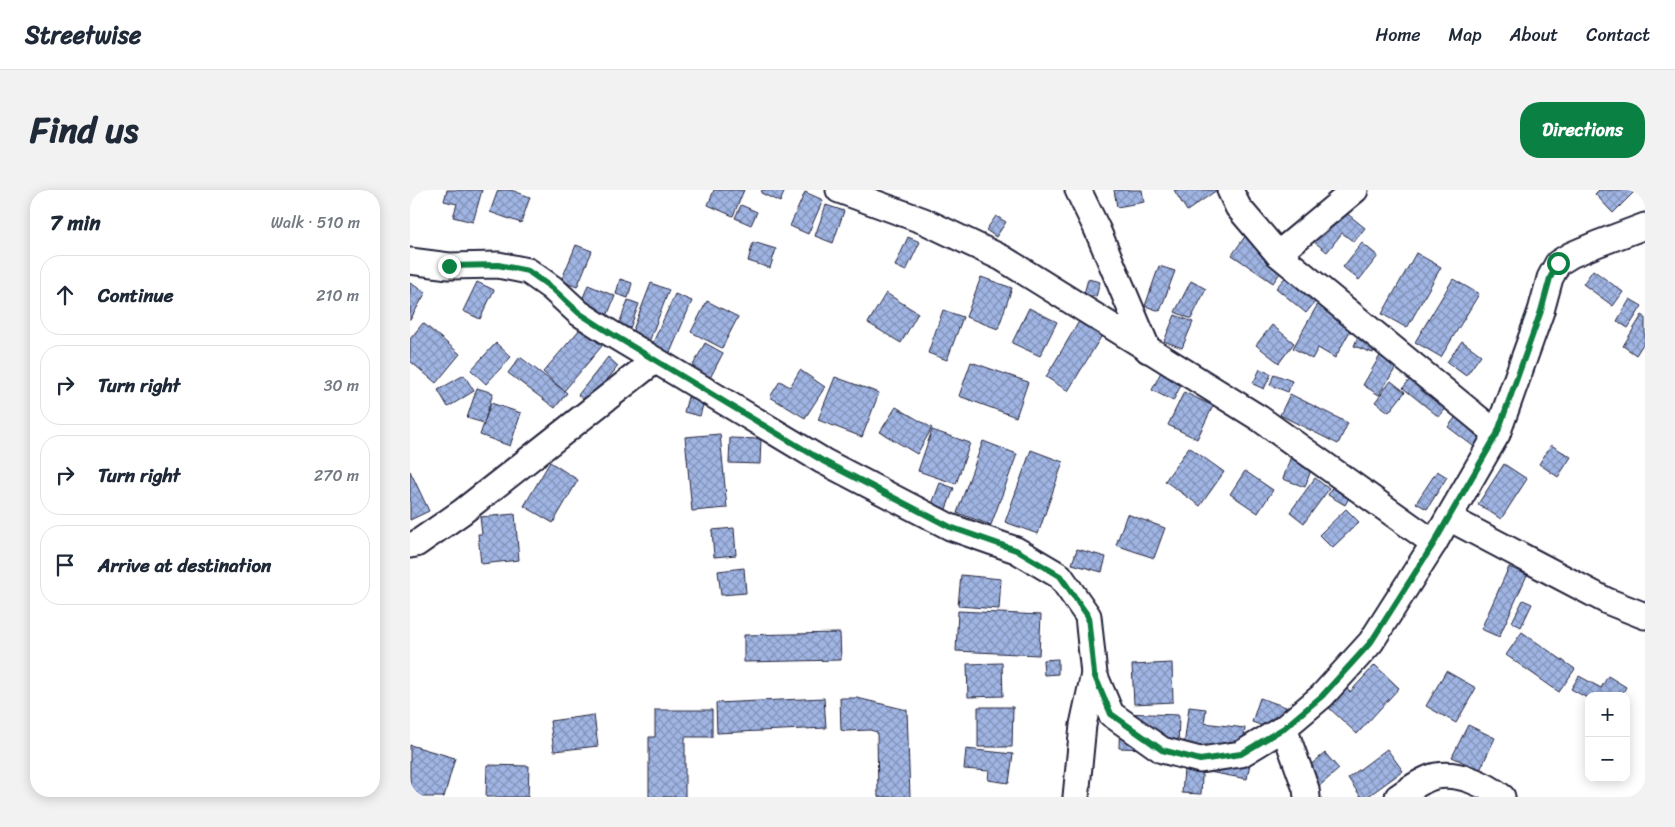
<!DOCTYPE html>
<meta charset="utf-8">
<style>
:root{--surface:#fff;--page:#f2f2f3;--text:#1f2937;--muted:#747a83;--line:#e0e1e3;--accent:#0b8043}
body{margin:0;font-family:Sriracha,sans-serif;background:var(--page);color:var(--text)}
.controls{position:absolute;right:15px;bottom:15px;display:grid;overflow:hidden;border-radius:10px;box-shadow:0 2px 12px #0003}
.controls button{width:45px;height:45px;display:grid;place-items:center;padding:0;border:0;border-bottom:1px solid var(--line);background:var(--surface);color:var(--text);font:25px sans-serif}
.stop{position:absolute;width:15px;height:15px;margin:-11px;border:4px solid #0b8043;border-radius:50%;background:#fff}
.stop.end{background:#0b8043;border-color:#fff;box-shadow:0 1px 5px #0008}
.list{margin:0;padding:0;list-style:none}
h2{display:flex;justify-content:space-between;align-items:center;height:65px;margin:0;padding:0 20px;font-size:21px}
h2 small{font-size:16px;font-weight:400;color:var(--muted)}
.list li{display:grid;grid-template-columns:32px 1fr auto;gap:15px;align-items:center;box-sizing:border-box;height:80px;margin:0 10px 10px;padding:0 10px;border:1px solid var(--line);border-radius:20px}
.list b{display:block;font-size:19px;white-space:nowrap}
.list em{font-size:16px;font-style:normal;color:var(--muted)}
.icon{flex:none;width:28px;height:28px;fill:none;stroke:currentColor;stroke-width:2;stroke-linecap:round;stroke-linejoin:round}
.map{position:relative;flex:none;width:1235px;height:607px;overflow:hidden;border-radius:20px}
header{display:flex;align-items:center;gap:30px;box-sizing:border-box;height:70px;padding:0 25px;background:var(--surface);border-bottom:1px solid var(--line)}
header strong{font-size:24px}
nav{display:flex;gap:28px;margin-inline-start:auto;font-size:18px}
.intro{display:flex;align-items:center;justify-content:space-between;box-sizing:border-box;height:120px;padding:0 30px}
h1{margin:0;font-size:35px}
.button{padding:12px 22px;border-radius:20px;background:var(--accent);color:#fff;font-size:18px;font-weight:700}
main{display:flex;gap:30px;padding:0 30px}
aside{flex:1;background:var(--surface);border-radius:20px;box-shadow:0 2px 12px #0003}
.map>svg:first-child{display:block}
</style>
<header>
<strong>Streetwise</strong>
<nav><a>Home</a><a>Map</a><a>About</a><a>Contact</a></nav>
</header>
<div class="intro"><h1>Find us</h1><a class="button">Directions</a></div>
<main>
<aside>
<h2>7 min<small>Walk · 510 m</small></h2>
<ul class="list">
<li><svg class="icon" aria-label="ahead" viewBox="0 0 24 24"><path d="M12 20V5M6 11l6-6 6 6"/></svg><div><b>Continue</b></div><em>210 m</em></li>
<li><svg class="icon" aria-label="right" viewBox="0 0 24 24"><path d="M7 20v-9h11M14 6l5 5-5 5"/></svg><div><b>Turn right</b></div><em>30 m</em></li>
<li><svg class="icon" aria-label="right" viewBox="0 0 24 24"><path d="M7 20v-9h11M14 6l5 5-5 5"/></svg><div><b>Turn right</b></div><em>270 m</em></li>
<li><svg class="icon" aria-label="arrive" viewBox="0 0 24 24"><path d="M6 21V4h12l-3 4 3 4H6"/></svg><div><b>Arrive at destination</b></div></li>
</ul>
</aside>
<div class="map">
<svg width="1235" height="607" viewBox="0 0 1235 607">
<defs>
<pattern id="building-cross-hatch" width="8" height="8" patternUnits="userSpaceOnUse" patternTransform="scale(1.25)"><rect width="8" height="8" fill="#a0b5e3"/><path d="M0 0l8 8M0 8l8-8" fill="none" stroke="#8293b9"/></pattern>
</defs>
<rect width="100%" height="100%" fill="#fff"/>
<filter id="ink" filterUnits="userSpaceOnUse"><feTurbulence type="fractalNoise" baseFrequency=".02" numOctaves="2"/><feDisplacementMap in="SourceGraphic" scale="10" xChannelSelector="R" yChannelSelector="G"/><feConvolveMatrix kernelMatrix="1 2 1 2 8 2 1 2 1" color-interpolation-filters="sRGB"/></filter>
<g filter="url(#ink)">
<g fill="url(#building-cross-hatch)" stroke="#22223b">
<polygon points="37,0 72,0 63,32 43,27 47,14 34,11"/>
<polygon points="88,0 101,0 120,7 111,33 80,22"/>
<polygon points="304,0 334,0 323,26 298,15"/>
<polygon points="352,0 375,0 370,12 351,3"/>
<polygon points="704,0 732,0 734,12 707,17"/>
<polygon points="764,0 807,0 777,21"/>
<polygon points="1189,0 1226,0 1203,23 1185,4"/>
<polygon points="395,2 413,10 398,44 380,36"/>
<polygon points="331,15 347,22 341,35 325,28"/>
<polygon points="416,15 434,21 423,53 405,46"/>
<polygon points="929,17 955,38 944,52 932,43 917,62 902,50"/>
<polygon points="586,26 596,32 586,47 576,40"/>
<polygon points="836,45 877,73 863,93 822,65"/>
<polygon points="498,47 510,52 496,81 485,76"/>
<polygon points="343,52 366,59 360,78 338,71"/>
<polygon points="952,53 968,66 949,90 933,77"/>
<polygon points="166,55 182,61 167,97 151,91"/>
<polygon points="1006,63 1031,77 997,138 972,124"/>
<polygon points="749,76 765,81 750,121 735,116"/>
<polygon points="1183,80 1213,102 1203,116 1173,94"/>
<polygon points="880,82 909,107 896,123 866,98"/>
<polygon points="571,87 602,98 588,139 556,127"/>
<polygon points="210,89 222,93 218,108 206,104"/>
<polygon points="678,89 690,92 686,107 674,104"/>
<polygon points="1043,89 1069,104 1031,167 1005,152"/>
<polygon points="781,91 796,99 781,129 765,122"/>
<polygon points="67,92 84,100 70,129 53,121"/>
<polygon points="0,93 16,102 0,130"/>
<polygon points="241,93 259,100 239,152 221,145"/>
<polygon points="178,95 205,106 196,129 169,118"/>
<polygon points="476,103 508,123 491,153 458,133"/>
<polygon points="265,104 282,111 259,165 241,157"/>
<polygon points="1220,109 1232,116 1218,138 1207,131"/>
<polygon points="218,110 229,114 220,138 209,134"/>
<polygon points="297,111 328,127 312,158 281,142"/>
<polygon points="909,112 945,132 925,168 908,158 902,169 883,158"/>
<polygon points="619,118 647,132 630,166 602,153"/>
<polygon points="533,120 553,127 537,170 518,163"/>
<polygon points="765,125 783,132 772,158 754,151"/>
<polygon points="1232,125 1235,127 1235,151 1226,165 1213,156"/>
<polygon points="671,128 694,142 658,201 636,187"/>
<polygon points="13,133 50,164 26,193 0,171 0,149"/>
<polygon points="862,135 884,153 869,173 846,155"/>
<polygon points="171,138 192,156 154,201 133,182"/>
<polygon points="949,144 967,150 963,163 944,156"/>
<polygon points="1052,151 1071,165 1056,186 1037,172"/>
<polygon points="86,153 101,167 76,194 61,180"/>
<polygon points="295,153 313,163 300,188 281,179"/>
<polygon points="971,164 988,174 969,205 953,195"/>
<polygon points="110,167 157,203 145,218 98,183"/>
<polygon points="198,167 208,176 179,213 168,205"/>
<polygon points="561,172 618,192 606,227 549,206"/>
<polygon points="850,179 861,184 854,199 843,194"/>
<polygon points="390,180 415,197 395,228 360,207 370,191 380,197"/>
<polygon points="751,182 772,193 763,211 742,200"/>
<polygon points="864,184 882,191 878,202 860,195"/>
<polygon points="1004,184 1040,213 1029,227 993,198"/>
<polygon points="54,185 64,201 38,217 28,200"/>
<polygon points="425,187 469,203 452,247 408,230"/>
<polygon points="981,191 995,202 979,222 965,212"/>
<polygon points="67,198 83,203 74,233 57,228"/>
<polygon points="774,202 803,216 787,249 758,235"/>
<polygon points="880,204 938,233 928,254 870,225"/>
<polygon points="278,207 294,211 290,226 274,222"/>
<polygon points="81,213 111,223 100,256 70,245"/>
<polygon points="486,217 522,238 507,264 470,242"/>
<polygon points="1048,224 1077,246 1067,259 1038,237"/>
<polygon points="522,240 560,253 546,294 508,281"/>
<polygon points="310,244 317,318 282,321 275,247"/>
<polygon points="320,248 351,249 350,274 319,273"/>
<polygon points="573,251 607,264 581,335 547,323"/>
<polygon points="1141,255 1161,267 1148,287 1129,274"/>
<polygon points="779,257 814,282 790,316 755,291"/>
<polygon points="621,260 653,272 628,344 595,332"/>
<polygon points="881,266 903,274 895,297 873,289"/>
<polygon points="140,272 168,290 143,333 114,316"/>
<polygon points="1094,274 1117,289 1091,329 1068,314"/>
<polygon points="0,281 19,321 0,330"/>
<polygon points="835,281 863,300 848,323 820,304"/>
<polygon points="1027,281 1037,287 1017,319 1006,313"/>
<polygon points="905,288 919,299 894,333 880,322"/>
<polygon points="925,292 942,303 935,315 918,305"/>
<polygon points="530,293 544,298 536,319 522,314"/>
<polygon points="936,319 949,332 922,358 909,345"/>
<polygon points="105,324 109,370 71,374 68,344 72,344 70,327"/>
<polygon points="717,324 755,338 744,368 706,355"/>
<polygon points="324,338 326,365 304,367 302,340"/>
<polygon points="667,359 696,367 692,382 662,374"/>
<polygon points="1099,377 1117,385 1089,447 1071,439"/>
<polygon points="334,378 336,403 311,405 308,381"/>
<polygon points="551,385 591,389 589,419 548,416"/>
<polygon points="1113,410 1122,414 1111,437 1102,432"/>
<polygon points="548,421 631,425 629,465 546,461"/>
<polygon points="1112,442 1165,479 1149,502 1096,465"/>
<polygon points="430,443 431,470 334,472 334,445"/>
<polygon points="648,469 648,484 634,485 633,470"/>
<polygon points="592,473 593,506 558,507 557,474"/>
<polygon points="762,473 763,512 724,514 722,475"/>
<polygon points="965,475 989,498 947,544 917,516 935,497 940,502"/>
<polygon points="1036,481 1066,498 1046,533 1016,516"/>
<polygon points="1169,486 1191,498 1198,486 1216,497 1211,506 1179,506 1179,509 1161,499"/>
<polygon points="414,508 416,538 307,543 306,513"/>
<polygon points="430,508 447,508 497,520 500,607 468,607 467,542 460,540 436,541 431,540"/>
<polygon points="850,508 876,517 867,541 842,532"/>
<polygon points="568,517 603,517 602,557 568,557"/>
<polygon points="779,517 796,519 794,533 835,538 832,563 774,556"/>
<polygon points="245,520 302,520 302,547 275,547 275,607 239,607 239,547 245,547"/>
<polygon points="710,523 769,525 768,560 709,558"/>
<polygon points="184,525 188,556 144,561 140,531"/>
<polygon points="1058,535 1085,548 1070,580 1042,567"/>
<polygon points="0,555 45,568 34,607 0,607"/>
<polygon points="556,559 603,564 599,593 578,590 579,581 554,579"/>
<polygon points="977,559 993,581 957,607 951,607 938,588"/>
<polygon points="803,561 841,568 837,589 799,582"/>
<polygon points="915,563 929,579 907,598 893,581"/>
<polygon points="775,568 793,570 791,604 772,603"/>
<polygon points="77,575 119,576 118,607 76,607"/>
</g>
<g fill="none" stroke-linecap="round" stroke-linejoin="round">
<defs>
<g id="minor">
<polyline points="429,0 514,31 592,68 849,228 1024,353"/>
<polyline points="668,0 687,39 738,160"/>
<polyline points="820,0 828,17 868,64 1087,244"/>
<polyline points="868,64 945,0"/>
<polyline points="0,71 39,76 88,75 118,81 142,98 169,123 200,143 413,271 540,337 606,360 650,386 678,426 684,484 701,524 752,560 790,570 831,564 874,538 912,506 961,452 1024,353 1087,244 1131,121 1140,88 1148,73 1161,65 1187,54 1235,36"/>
<polyline points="1039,328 1197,411 1235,426"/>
<polyline points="0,355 6,354 52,322 244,171"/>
<polyline points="874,538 896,599 897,607"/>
<polyline points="666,607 673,535 684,484"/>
<path d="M 988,607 C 998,600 1015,588 1026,586 C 1049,582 1075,594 1092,607"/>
</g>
</defs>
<use href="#minor" stroke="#22223b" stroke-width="29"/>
<use href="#minor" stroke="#fff" stroke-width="25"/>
</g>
</g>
<g fill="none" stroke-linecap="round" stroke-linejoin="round" filter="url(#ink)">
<polyline stroke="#0b8043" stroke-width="6" points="39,76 88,75 118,81 142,98 169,123 200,143 413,271 540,337 606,360 650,386 678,426 684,484 701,524 752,560 790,570 831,564 874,538 912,506 961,452 1024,353 1087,244 1131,121 1140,88 1148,73"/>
</g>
</svg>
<div class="controls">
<button>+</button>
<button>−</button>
</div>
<div class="stop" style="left:1148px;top:73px"></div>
<div class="stop end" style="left:39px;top:76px"></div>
</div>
</main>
